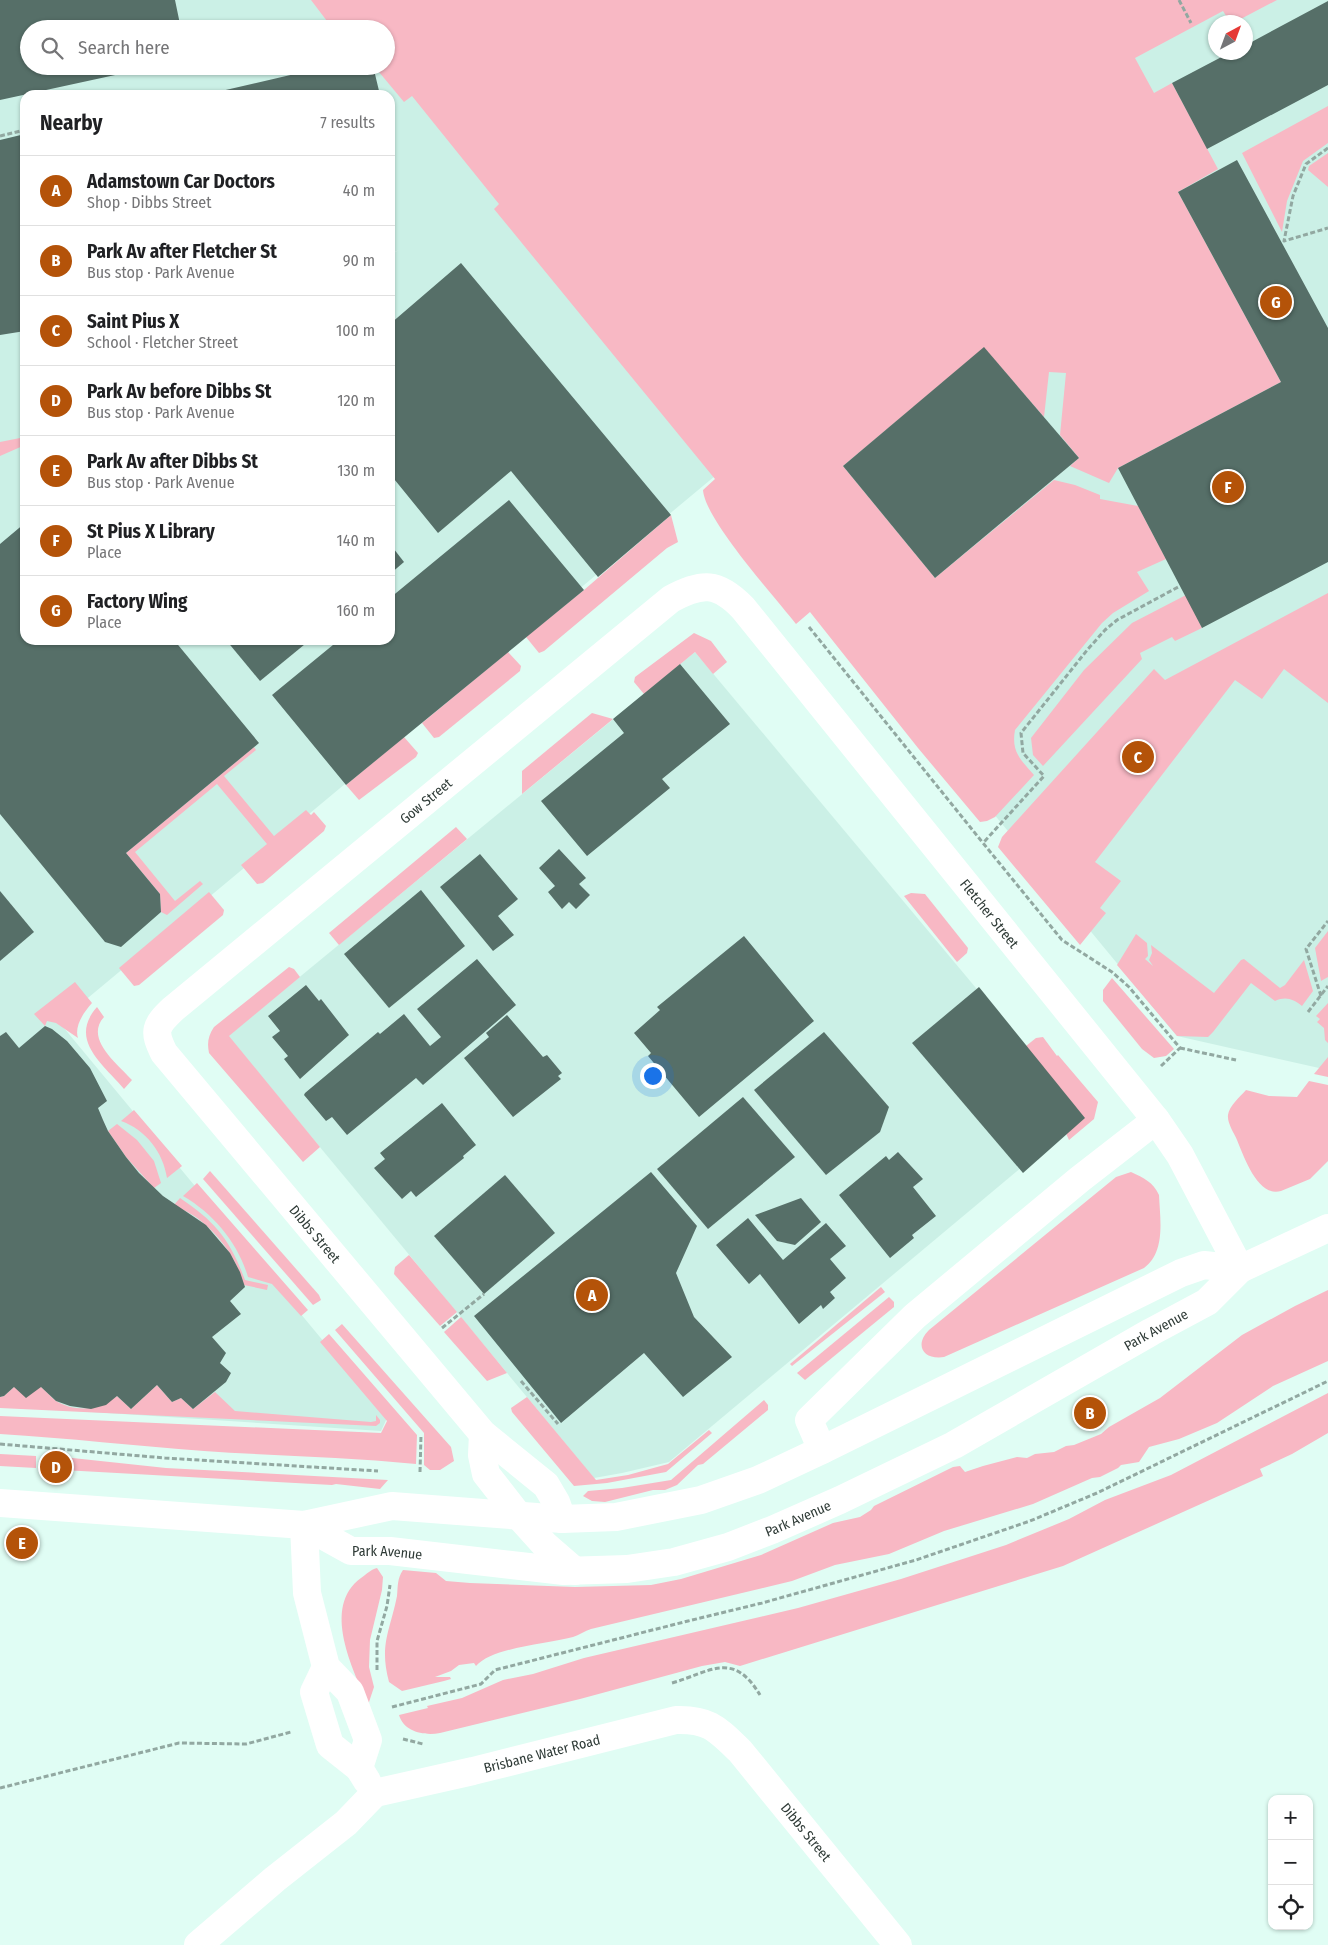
<!DOCTYPE html>
<meta charset="utf-8">
<style>
:root{--surface:#fff;--page:#f2f2f2;--text:#202124;--muted:#757577;--line:#e0e0e0;--accent:#b45309}
body{margin:0;font-family:"Fira Sans Condensed",sans-serif;background:var(--page);color:var(--text)}
.controls{position:absolute;right:15px;bottom:15px;display:grid;overflow:hidden;border-radius:10px;box-shadow:0 1px 4px #0004}
.controls button{width:45px;height:45px;display:grid;place-items:center;padding:0;border:0;border-bottom:1px solid var(--line);background:var(--surface);color:var(--text);font:25px sans-serif}
.compass{position:absolute;left:1208px;top:15px;width:45px;height:45px;border-radius:50%;background:var(--surface);box-shadow:0 1px 4px #0004;rotate:41deg}
.you{position:absolute;left:652px;top:1075px;width:18px;height:18px;margin:-12px;border:4px solid #fff;border-radius:50%;background:#1a73e8;box-shadow:0 0 0 8px #1a73e833}
.badge{display:grid;place-items:center;width:32px;height:32px;border-radius:50%;background:var(--accent);color:#fff;font-size:16px;font-weight:700}
.pin{position:absolute;translate:-50% -50%;border:2px solid #fff;box-shadow:0 1px 5px #0006}
.list{margin:0;padding:0;list-style:none}
h2{display:flex;justify-content:space-between;align-items:center;height:65px;margin:0;padding:0 20px;font-size:21px}
h2 small{font-size:16px;font-weight:400;color:var(--muted)}
.list li{display:grid;grid-template-columns:32px 1fr auto;gap:15px;align-items:center;box-sizing:border-box;height:70px;padding:0 20px;border-top:1px solid var(--line)}
.list b{display:block;font-size:19px;white-space:nowrap}
.list p{margin:0;font-size:16px;white-space:nowrap;color:var(--muted)}
.list em{font-size:16px;font-style:normal;color:var(--muted)}
.icon{flex:none;width:28px;height:28px;fill:none;stroke:currentColor;stroke-width:2;stroke-linecap:round;stroke-linejoin:round}
.map{position:relative;flex:none;width:1328px;height:1945px;overflow:hidden}
.search{position:absolute;background:var(--surface);box-shadow:0 1px 4px #0004;left:20px;top:20px;width:375px;height:55px;display:flex;align-items:center;gap:12px;box-sizing:border-box;padding:0 18px;border-radius:28px;color:var(--muted);font-size:19px}
.panel{position:absolute;background:var(--surface);box-shadow:0 1px 4px #0004;left:20px;top:90px;width:375px;height:555px;border-radius:15px}
.map>svg:first-child{display:block}
</style>
<div class="map">
<svg width="1328" height="1945" viewBox="0 0 1328 1945">
<rect width="100%" height="100%" fill="#e0fdf4"/>
<g fill="#cbf0e6" fill-rule="evenodd">
<path d="M 0,0 L 1328,0 L 1328,1070 L 1177,1036 L 715,476 L 59,1022 L 387,1418 L 381,1431 L 0,1406 L 0,454 L 25,441 L 25,640 L 390,640 L 390,255 L 399,250 L 390,254 L 390,95 L 25,95 L 25,438 L 0,451 ZM 1216,22 L 1246,22 L 1246,52 L 1216,52 ZM 29,29 L 386,29 L 386,66 L 29,66 Z"/>
<polygon points="695,652 1083,1116 669,1462 622,1473 594,1478 228,1036"/>
</g>
<g fill="#f8b8c4">
<path d="M 311,0 L 1277,0 L 1235,22 L 1230,22 L 1223,11 L 1135,58 L 1154,93 L 1172,83 L 1218,169 L 1178,192 L 1281,382 L 1118,468 L 1109,483 L 1070,466 L 1079,458 L 1060,435 L 1066,373 L 1049,372 L 1044,417 L 984,348 L 843,466 L 935,578 L 1054,480 L 1075,485 L 1100,495 L 1100,499 L 1138,506 L 1166,559 L 1137,572 L 1149,591 L 1113,613 L 1102,623 L 1015,730 C 1011,752 1021,760 1034,775 L 995,817 L 987,821 L 980,822 L 918,748 L 810,612 L 796,624 C 775,597 705,520 703,490 L 715,479 L 494,209 L 499,204 L 412,96 L 404,102 L 374,66 L 386,66 L 386,29 L 333,29 Z"/>
<polygon points="1328,106 1328,143 1303,161 1287,201 1282,232 1242,153"/>
<polygon points="1328,153 1328,187 1308,170 1309,166"/>
<polygon points="25,437 25,445 0,456 0,442"/>
<polygon points="671,515 678,542 667,548 544,651 539,653 526,637 584,590"/>
<polygon points="1328,593 1328,703 1284,669 1262,699 1235,680 1095,862 1121,881 1100,908 1106,913 1080,945 998,847 1002,837 1154,669 1165,680"/>
<polygon points="1186,595 1202,628 1175,641 1172,637 1140,653 1142,659 1043,766 1033,755 1031,738 1084,670 1132,623"/>
<polygon points="694,633 711,641 727,662 713,674 695,652 644,694 634,682 635,677"/>
<polygon points="508,652 521,666 520,671 439,737 434,738 422,723"/>
<polygon points="592,713 613,719 522,794 522,771"/>
<polygon points="404,737 418,753 416,757 359,800 346,785"/>
<polygon points="254,747 256,750 224,776 274,836 306,810 311,815 314,812 326,826 324,831 263,883 257,884 241,865 267,844 217,784 135,852 175,901 200,881 203,884 167,915 161,912 160,894 126,853"/>
<polygon points="456,827 467,839 339,945 329,933"/>
<polygon points="209,892 224,910 223,915 139,985 134,986 119,968"/>
<polygon points="911,893 925,894 968,948 967,953 957,962 904,896"/>
<polygon points="1328,931 1328,977 1321,981 1315,948"/>
<path d="M 1136,934 L 1147,943 L 1148,956 L 1145,959 L 1153,966 L 1149,960 L 1152,953 L 1151,945 L 1214,993 L 1241,960 L 1244,959 L 1280,988 L 1285,985 L 1304,960 L 1313,991 L 1302,1006 C 1293,999 1286,996 1275,1001 L 1251,983 L 1213,1032 L 1208,1037 L 1177,1036 L 1117,965 Z"/>
<path d="M 289,967 L 294,969 L 300,977 L 229,1036 L 320,1147 L 303,1162 L 209,1053 C 207,1043 208,1036 214,1027 Z"/>
<polygon points="1112,978 1174,1049 1166,1056 1154,1058 1142,1049 1103,1001 1103,990"/>
<path d="M 75,982 L 92,1003 C 84,1012 74,1026 78,1038 L 56,1023 L 47,1021 L 45,1026 L 34,1014 Z"/>
<polygon points="1328,1003 1328,1043 1325,1040 1324,1028 1317,1022 1320,1019 1316,1016"/>
<path d="M 97,1007 L 104,1017 C 84,1039 118,1064 132,1080 L 124,1089 C 103,1064 68,1040 97,1007 Z"/>
<polygon points="1043,1037 1057,1056 1058,1055 1098,1102 1094,1119 1069,1140 1026,1046 1036,1038"/>
<polygon points="1328,1057 1328,1077 1314,1074"/>
<path d="M 1309,1081 L 1328,1085 L 1328,1161 L 1310,1179 L 1281,1191 C 1258,1198 1244,1157 1237,1140 C 1234,1133 1227,1123 1228,1115 C 1229,1106 1240,1097 1246,1090 L 1269,1096 L 1297,1097 Z"/>
<path d="M 134,1110 L 182,1166 L 167,1178 C 163,1152 146,1130 121,1121 Z"/>
<polygon points="117,1124 137,1140 154,1161 161,1183 154,1188 126,1157 108,1131"/>
<polygon points="210,1171 319,1295 321,1300 313,1305 203,1179"/>
<path d="M 1131,1172 C 1144,1178 1153,1182 1159,1195 C 1160,1219 1166,1252 1144,1268 L 944,1357 C 923,1360 914,1345 929,1330 L 1116,1177 Z"/>
<path d="M 197,1183 L 308,1310 L 301,1316 L 272,1284 L 248,1277 C 238,1243 214,1214 183,1196 Z"/>
<path d="M 180,1198 C 216,1222 230,1240 245,1280 L 268,1285 L 267,1290 L 244,1285 C 237,1260 221,1237 201,1221 C 193,1214 183,1210 174,1205 Z"/>
<polygon points="409,1255 457,1312 440,1326 394,1274 395,1267"/>
<polygon points="881,1287 885,1292 792,1366 790,1364"/>
<path d="M 1328,1290 L 1328,1361 L 1273,1386 L 1217,1423 L 1179,1439 L 1149,1447 L 1139,1462 L 1121,1465 L 1118,1468 L 1100,1477 L 1092,1478 L 1033,1504 L 944,1531 L 889,1554 L 835,1565 L 792,1581 L 591,1629 C 585,1631 579,1635 573,1637 C 547,1644 493,1647 476,1666 L 474,1663 L 459,1665 L 451,1671 L 435,1677 L 450,1677 L 451,1679 L 444,1681 L 402,1691 L 389,1682 C 379,1645 390,1631 397,1596 C 398,1586 397,1579 403,1570 L 436,1573 L 446,1581 L 470,1583 L 575,1587 L 651,1585 L 681,1579 L 761,1555 L 833,1523 L 860,1517 L 871,1510 L 874,1506 L 953,1467 L 960,1466 L 965,1472 L 983,1466 L 1017,1457 L 1027,1458 L 1035,1454 L 1054,1452 L 1066,1446 L 1074,1445 L 1101,1434 L 1109,1427 L 1160,1398 L 1242,1335 L 1295,1306 Z"/>
<polygon points="889,1297 894,1302 894,1307 805,1380 797,1373"/>
<polygon points="461,1317 462,1318 507,1373 487,1381 444,1332"/>
<polygon points="342,1324 451,1447 454,1461 440,1470 430,1470 424,1465 424,1433 335,1330"/>
<path d="M 329,1334 L 417,1435 L 416,1464 C 346,1457 275,1456 204,1451 C 136,1446 68,1438 0,1434 L 0,1416 L 381,1433 L 387,1421 L 320,1342 Z"/>
<path d="M 157,1385 L 172,1402 L 181,1398 L 193,1409 L 215,1392 L 235,1411 L 371,1422 L 376,1421 L 376,1415 L 380,1420 L 380,1423 L 376,1426 L 0,1408 L 0,1397 L 4,1396 L 14,1387 L 41,1387 C 46,1391 51,1397 56,1401 C 76,1413 100,1410 117,1396 L 131,1409 Z"/>
<path d="M 1328,1393 L 1328,1433 L 1292,1454 L 1260,1469 L 1263,1476 L 1063,1566 L 740,1666 L 725,1662 L 702,1666 L 580,1699 L 440,1733 C 424,1736 404,1732 399,1715 L 428,1708 L 427,1706 L 462,1698 L 503,1680 L 533,1674 L 584,1658 L 798,1608 L 901,1579 L 1006,1545 L 1069,1519 L 1105,1500 L 1171,1475 Z"/>
<polygon points="527,1397 596,1480 628,1475 668,1464 709,1430 712,1433 666,1472 607,1483 574,1486 512,1412 511,1408"/>
<polygon points="764,1400 768,1405 768,1410 703,1464 698,1465 677,1485 665,1490 653,1490 605,1502 592,1501 583,1496 588,1491 622,1488 671,1480"/>
<polygon points="0,1454 36,1456 36,1468 0,1466"/>
<polygon points="63,1457 166,1468 388,1480 380,1489 336,1484 332,1485 63,1470"/>
<path d="M 377,1568 L 383,1577 L 382,1590 L 370,1640 L 369,1667 L 374,1687 L 368,1705 C 353,1669 321,1607 361,1578 C 367,1574 370,1570 377,1568 Z"/>
</g>
<g fill="#566f68">
<polygon points="0,0 175,0 181,29 29,29 29,66 152,67 0,100"/>
<polygon points="1328,1 1328,85 1207,149 1172,83 1231,52 1246,52 1246,45"/>
<polygon points="329,66 354,66 356,75 374,70 380,95 204,95"/>
<polygon points="25,134 25,331 0,335 0,140"/>
<polygon points="1237,160 1328,328 1328,562 1202,628 1118,468 1281,382 1178,192"/>
<polygon points="461,263 671,515 598,577 511,471 438,533 390,474 390,324"/>
<polygon points="984,347 1079,458 935,578 843,466"/>
<polygon points="509,500 584,590 346,785 272,695 339,640 390,640 390,598"/>
<polygon points="25,523 25,640 174,640 259,743 126,853 160,894 161,912 121,947 105,942 0,814 0,544"/>
<polygon points="390,544 404,562 390,574"/>
<polygon points="226,640 310,640 260,681"/>
<polygon points="680,664 730,724 662,779 670,788 587,856 541,801 624,733 613,719"/>
<polygon points="559,849 586,878 579,884 590,895 576,909 569,902 562,909 548,892 555,886 539,868"/>
<polygon points="480,854 518,899 498,916 514,935 493,951 440,887"/>
<polygon points="421,890 465,946 389,1008 344,954"/>
<polygon points="0,891 34,932 0,961"/>
<polygon points="744,936 814,1021 699,1117 648,1056 651,1053 634,1033 660,1010 657,1007"/>
<polygon points="477,959 516,1005 423,1085 416,1078 347,1135 332,1117 326,1121 304,1095 305,1093 378,1032 380,1034 404,1014 430,1046 441,1037 417,1009"/>
<polygon points="306,985 319,1001 321,999 349,1035 300,1079 284,1059 288,1056 272,1037 280,1031 268,1016"/>
<polygon points="979,987 1085,1118 1023,1173 912,1043"/>
<polygon points="507,1015 543,1057 547,1055 562,1073 558,1076 561,1079 513,1117 464,1058 489,1037 486,1033"/>
<polygon points="45,1026 52,1029 67,1041 90,1068 107,1101 98,1108 103,1120 108,1131 126,1157 139,1173 163,1196 206,1225 230,1253 240,1272 245,1287 230,1301 241,1314 212,1337 226,1353 220,1363 231,1373 226,1382 193,1409 181,1398 172,1402 157,1385 131,1409 117,1396 106,1405 91,1409 70,1406 56,1401 41,1387 26,1398 14,1387 4,1396 0,1397 0,1036 6,1032 19,1048"/>
<polygon points="824,1032 889,1107 880,1132 826,1175 754,1090"/>
<polygon points="743,1097 795,1157 708,1229 657,1169"/>
<polygon points="442,1103 476,1145 463,1156 464,1158 416,1197 411,1191 402,1199 374,1168 385,1159 380,1153"/>
<polygon points="898,1152 923,1179 913,1187 936,1216 912,1235 914,1238 890,1258 839,1195 886,1156 889,1160"/>
<polygon points="651,1172 697,1226 676,1273 694,1317 732,1357 683,1397 644,1353 561,1423 474,1316"/>
<polygon points="505,1175 555,1233 484,1294 434,1236"/>
<polygon points="801,1198 821,1222 795,1245 777,1241 755,1215"/>
<polygon points="748,1218 783,1260 826,1223 846,1246 830,1259 846,1278 830,1292 835,1298 823,1309 821,1305 799,1324 760,1274 749,1284 716,1245"/>
</g>
<g fill="none" stroke-linecap="round" stroke-linejoin="round">
<g stroke="#92a8a1" stroke-width="3" stroke-dasharray="5 2.5" stroke-linecap="butt">
<polyline points="1179,0 1191,23"/>
<polyline points="0,136 25,130"/>
<polyline points="1328,148 1306,164 1293,196 1284,241 1328,228"/>
<polyline points="809,627 983,843"/>
<polyline points="1321,996 1306,949 1328,921"/>
<polyline points="1308,1012 1328,986"/>
<polyline points="1180,1048 1236,1060"/>
<polyline points="1161,1066 1180,1048 1129,987 1112,972 1062,940 983,843 1044,776 1023,753 1021,733 1088,649 1105,630 1117,620 1180,586"/>
<polyline points="442,1328 484,1294"/>
<polyline points="521,1381 558,1424"/>
<polyline points="0,1444 165,1458 378,1471"/>
<polyline points="420,1472 421,1435"/>
<polyline points="377,1670 377,1641 387,1606 390,1585"/>
<path d="M 672,1683 C 710,1672 733,1650 760,1695"/>
<polyline points="392,1707 481,1684 495,1670 688,1621 762,1603 916,1560 1030,1521 1097,1493 1328,1381"/>
<polyline points="403,1739 423,1744"/>
<polyline points="0,1788 179,1743 246,1744 291,1732"/>
</g>
<g stroke="#fff" stroke-width="28">
<polyline points="483,1434 482,1455 486,1474 518,1515 545,1545 575,1571"/>
<polyline points="822,1450 809,1420 915,1316 1080,1179 1156,1120"/>
<path id="s1" d="M 562,1519 L 556,1502 L 546,1485 L 483,1434 L 164,1053 C 153,1031 155,1026 173,1009 L 671,599 C 702,582 718,582 743,608 L 1156,1120 L 1180,1155 L 1240,1269"/>
<polyline points="304,1525 307,1593 326,1667 350,1692 368,1740 359,1768"/>
<polyline points="326,1667 314,1692 330,1745 359,1768 367,1781"/>
<path id="s2" d="M 198,1945 L 275,1879 L 346,1823 L 375,1793 L 473,1771 L 676,1720 C 709,1719 717,1729 740,1751 L 898,1945"/>
</g>
<g stroke="#fff" stroke-width="28">
<polyline points="0,1503 304,1525 392,1506 562,1519 616,1517 701,1500 758,1480 822,1450 1181,1273 1204,1265 1240,1269"/>
<path id="s3" d="M 304,1525 L 351,1551 L 390,1551 L 564,1571 L 627,1569 L 674,1562 L 728,1547 L 772,1530 L 840,1500 L 954,1445 L 1151,1332 L 1207,1302 L 1240,1269 L 1328,1228"/>
</g>
</g>
<g text-anchor="middle" stroke-width="5" stroke-linejoin="round" paint-order="stroke">
<g font-size="14" fill="#2f3b37" stroke="#fff">
<text dy="5" stroke="none"><textPath href="#s1" startOffset="994">Gow Street</textPath></text>
<text dy="5" stroke="none"><textPath href="#s1" startOffset="1785">Fletcher Street</textPath></text>
<text transform="translate(315 1234) rotate(50)" y="5">Dibbs Street</text>
<text dy="5" stroke="none"><textPath href="#s3" startOffset="915">Park Avenue</textPath></text>
<text dy="5" stroke="none"><textPath href="#s3" startOffset="510">Park Avenue</textPath></text>
<text dy="5" stroke="none"><textPath href="#s3" startOffset="90">Park Avenue</textPath></text>
<text dy="5" stroke="none"><textPath href="#s2" startOffset="405">Brisbane Water Road</textPath></text>
<text dy="5" stroke="none"><textPath href="#s2" startOffset="722">Dibbs Street</textPath></text>
</g>
</g>
</svg>
<div class="controls">
<button>+</button>
<button>−</button>
<button><svg class="icon" aria-label="locate" viewBox="0 0 24 24"><circle cx="12" cy="12" r="6"/><path d="M12 2v4M12 18v4M2 12h4M18 12h4"/></svg></button>
</div>
<svg class="compass" viewBox="-18 -18 36 36"><path d="M0-13l5 13h-10z" fill="#e53935"/><path d="M0 13l5-13h-10z" fill="#757577"/></svg>
<div class="you"></div>
<div class="pin badge" style="left:592px;top:1295px">A</div>
<div class="pin badge" style="left:1090px;top:1413px">B</div>
<div class="pin badge" style="left:1138px;top:757px">C</div>
<div class="pin badge" style="left:56px;top:1467px">D</div>
<div class="pin badge" style="left:22px;top:1543px">E</div>
<div class="pin badge" style="left:1228px;top:487px">F</div>
<div class="pin badge" style="left:1276px;top:302px">G</div>
<div class="search"><svg class="icon" aria-label="search" viewBox="0 0 24 24"><circle cx="10" cy="10" r="6"/><path d="M15 15l6 6"/></svg>Search here</div>
<section class="panel">
<h2>Nearby<small>7 results</small></h2>
<ul class="list">
<li><span class="badge">A</span><div><b>Adamstown Car Doctors</b><p>Shop · Dibbs Street</p></div><em>40 m</em></li>
<li><span class="badge">B</span><div><b>Park Av after Fletcher St</b><p>Bus stop · Park Avenue</p></div><em>90 m</em></li>
<li><span class="badge">C</span><div><b>Saint Pius X</b><p>School · Fletcher Street</p></div><em>100 m</em></li>
<li><span class="badge">D</span><div><b>Park Av before Dibbs St</b><p>Bus stop · Park Avenue</p></div><em>120 m</em></li>
<li><span class="badge">E</span><div><b>Park Av after Dibbs St</b><p>Bus stop · Park Avenue</p></div><em>130 m</em></li>
<li><span class="badge">F</span><div><b>St Pius X Library</b><p>Place</p></div><em>140 m</em></li>
<li><span class="badge">G</span><div><b>Factory Wing</b><p>Place</p></div><em>160 m</em></li>
</ul>
</section>
</div>
